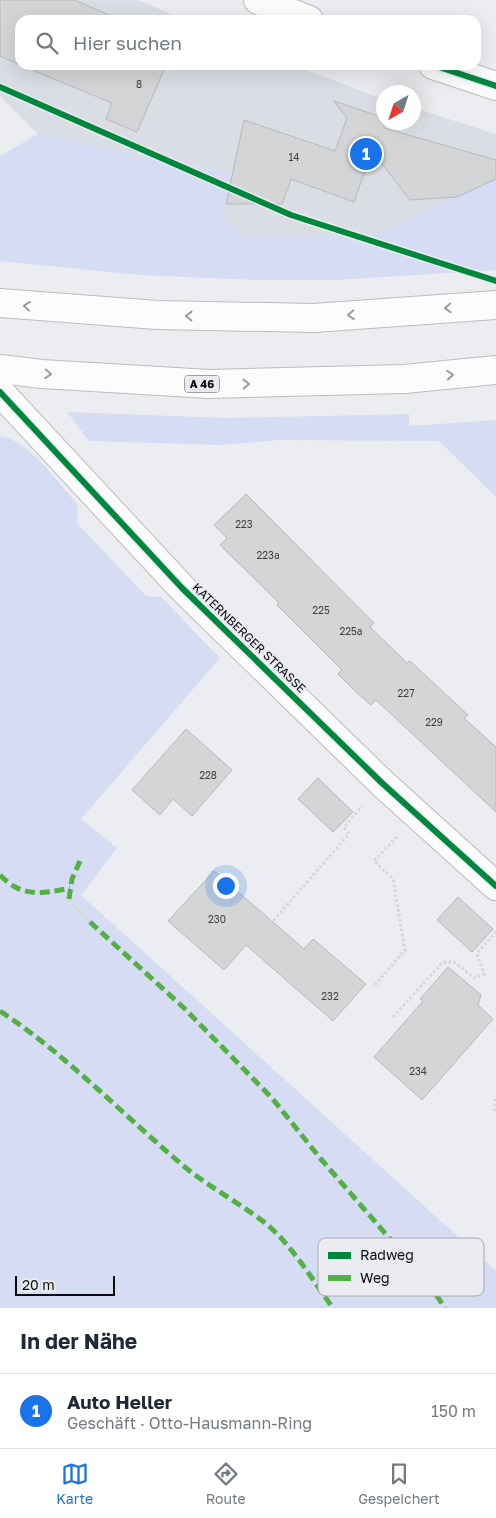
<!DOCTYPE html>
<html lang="de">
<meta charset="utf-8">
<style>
:root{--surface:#fff;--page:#f2f2f3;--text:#1f2937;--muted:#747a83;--line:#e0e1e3;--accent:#1a73e8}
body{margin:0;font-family:"Golos Text",sans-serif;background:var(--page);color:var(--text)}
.compass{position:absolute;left:376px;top:85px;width:45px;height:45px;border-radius:50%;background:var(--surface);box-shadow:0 5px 20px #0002;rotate:219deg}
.scale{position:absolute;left:15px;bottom:12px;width:100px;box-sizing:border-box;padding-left:5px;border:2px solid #0c0c0e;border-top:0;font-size:14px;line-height:18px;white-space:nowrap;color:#0c0c0e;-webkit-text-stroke:4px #ebecf1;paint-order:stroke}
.you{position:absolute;left:225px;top:885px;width:18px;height:18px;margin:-12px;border:4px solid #fff;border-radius:50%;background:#1a73e8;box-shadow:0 0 0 8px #1a73e833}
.badge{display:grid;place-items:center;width:32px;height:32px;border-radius:50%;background:var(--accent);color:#fff;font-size:16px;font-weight:700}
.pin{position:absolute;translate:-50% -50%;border:2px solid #fff;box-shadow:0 1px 5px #0006}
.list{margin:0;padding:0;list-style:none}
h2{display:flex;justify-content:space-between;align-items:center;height:65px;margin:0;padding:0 20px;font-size:21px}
h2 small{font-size:16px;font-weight:400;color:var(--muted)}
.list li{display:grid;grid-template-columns:32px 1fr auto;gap:15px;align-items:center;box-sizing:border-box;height:75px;padding:0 20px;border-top:1px solid var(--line)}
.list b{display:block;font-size:19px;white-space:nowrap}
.list p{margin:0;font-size:16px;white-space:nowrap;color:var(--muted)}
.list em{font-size:16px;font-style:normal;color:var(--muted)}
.icon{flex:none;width:28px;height:28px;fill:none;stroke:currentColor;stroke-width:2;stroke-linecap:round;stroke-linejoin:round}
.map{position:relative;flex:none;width:496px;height:1308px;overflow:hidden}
.search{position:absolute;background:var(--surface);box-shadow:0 5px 20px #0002;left:15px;right:15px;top:15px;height:55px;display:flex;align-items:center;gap:12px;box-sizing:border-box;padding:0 18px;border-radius:15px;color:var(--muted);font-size:19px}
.sheet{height:140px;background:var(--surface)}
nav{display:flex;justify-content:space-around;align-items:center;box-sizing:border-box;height:70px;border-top:1px solid var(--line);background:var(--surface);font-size:14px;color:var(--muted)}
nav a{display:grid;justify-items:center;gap:2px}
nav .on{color:var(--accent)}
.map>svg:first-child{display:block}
</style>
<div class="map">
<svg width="496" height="1308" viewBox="0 0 496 1308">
<rect width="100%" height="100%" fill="#ecedf0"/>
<polygon fill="#dbdde5" points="0,0 138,0 185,20 20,20 20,65 293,65 383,99 384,122 414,122 414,108 496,134 496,179 375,235 242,237 222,217 232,174 38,134 0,96"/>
<g fill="#d6dcf3">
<polygon points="38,134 232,174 222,217 242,237 375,235 496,179 496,270 336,280 257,280 140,275 0,261 0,156"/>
<polygon points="67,412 226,418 409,414 409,426 496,420 496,497 439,441 279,440 221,445 89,441"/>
<path d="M 0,436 C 28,439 60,485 78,505 L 77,523 L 146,596 L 161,597 L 220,658 L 81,819 L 117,848 L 81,895 L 496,1271 L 496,1308 L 0,1308 Z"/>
</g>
<g fill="#d4d5d7" stroke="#b8b8ba">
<polygon points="0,0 74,0 121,20 20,20 20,65 0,56"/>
<polygon points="20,65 166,65 137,132 106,119 112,103"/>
<polygon points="334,101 384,118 384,128 496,160 496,179 457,197 410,200 372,151 354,202 291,179 282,204 226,204 244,120 335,151 347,118"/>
<polygon points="246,494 374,623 370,627 407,663 410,661 468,715 464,718 496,747 496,812 376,700 371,705 356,692 338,674 342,670 277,605 279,603 220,545 227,538 214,525"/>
<polygon points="186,729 232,770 192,816 173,799 160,815 132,790"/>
<polygon points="318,778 353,812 333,832 298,799"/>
<polygon points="214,871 304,949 313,939 366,984 333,1021 246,945 224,970 168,921"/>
<polygon points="458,897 493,929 472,952 437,920"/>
<polygon points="448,967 481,995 478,1005 493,1019 422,1100 374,1057 423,1001 420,999"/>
</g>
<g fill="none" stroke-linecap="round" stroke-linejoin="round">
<defs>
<g id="tertiary">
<polyline points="258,0 309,20"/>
<polyline points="433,65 496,86"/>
<polyline points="0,392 182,588 382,783 496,886"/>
</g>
<g id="motorway">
<polyline points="0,303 157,315 314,318 496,305"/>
<polyline points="0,369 42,374 209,384 405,379 496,370"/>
</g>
</defs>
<use href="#tertiary" stroke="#bbbcbe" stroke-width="30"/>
<use href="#motorway" stroke="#bbbcbe" stroke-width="30"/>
<g stroke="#d6d6d6" stroke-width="3" stroke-dasharray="2.5 2.5" stroke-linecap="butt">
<polyline points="69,899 90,922"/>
<polyline points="267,928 349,834 344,827 362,806"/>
<polyline points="375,985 405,950 393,879 374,861 397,837"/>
<polyline points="393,1017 443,962 454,962 474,978 484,974 477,953 496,932"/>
<polyline points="494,1111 496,1097"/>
</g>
<use href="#tertiary" stroke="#fcfcfd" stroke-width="28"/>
<use href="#motorway" stroke="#fcfcfd" stroke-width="28"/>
<g stroke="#54b044" stroke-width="5" stroke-dasharray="10 5" stroke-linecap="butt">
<path d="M 0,875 C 22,898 42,894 70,888"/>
<polyline points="69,899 72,879 80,861"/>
<polyline points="90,922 184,1008 272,1098 320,1158 429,1284 445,1308"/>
<path d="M 0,1011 C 68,1056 124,1116 186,1168 C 211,1188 239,1203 264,1222 C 289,1241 314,1282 333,1308"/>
</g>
<defs>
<g id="cycleway">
<polyline points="433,65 496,86"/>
<polyline points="0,87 291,215 496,281"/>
<polyline points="0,392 182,588 382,783 496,886"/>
</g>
</defs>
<use href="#cycleway" stroke="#ebecf1" stroke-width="9"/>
<use href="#cycleway" stroke="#00873e" stroke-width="6"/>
</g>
<defs><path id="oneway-chevron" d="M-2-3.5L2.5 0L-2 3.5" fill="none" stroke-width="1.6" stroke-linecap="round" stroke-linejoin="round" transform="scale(1.25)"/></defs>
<g stroke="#9c9c9d">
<use href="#oneway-chevron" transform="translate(27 306) rotate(-174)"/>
<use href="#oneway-chevron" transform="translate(448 308) rotate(177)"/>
<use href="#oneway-chevron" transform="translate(351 315) rotate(175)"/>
<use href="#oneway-chevron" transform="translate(189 316) rotate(-179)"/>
<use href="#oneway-chevron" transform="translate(48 374) rotate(4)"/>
<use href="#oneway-chevron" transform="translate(450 375) rotate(-5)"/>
<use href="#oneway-chevron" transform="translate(246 384) rotate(-1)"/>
</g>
<g text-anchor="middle" stroke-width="4.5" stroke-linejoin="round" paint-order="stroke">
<g font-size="10" fill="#3e3e40">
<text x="139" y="88">8</text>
<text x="294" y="161">14</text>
<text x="244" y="528">223</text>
<text x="268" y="559">223a</text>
<text x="321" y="614">225</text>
<text x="351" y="635">225a</text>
<text x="406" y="697">227</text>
<text x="434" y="726">229</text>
<text x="208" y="779">228</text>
<text x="217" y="923">230</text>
<text x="330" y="1000">232</text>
<text x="418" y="1075">234</text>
</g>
<rect fill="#ebecf1" stroke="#4f4f52" stroke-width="1" x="184.5" y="375.5" width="35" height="17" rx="4"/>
<g font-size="11" font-weight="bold" fill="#0c0c0e">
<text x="202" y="388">A 46</text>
</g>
<g font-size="12" fill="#0c0c0e" stroke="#ebecf1">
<text transform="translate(249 638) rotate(44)" y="4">KATERNBERGER STRASSE</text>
</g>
</g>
<rect x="318" y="1238" width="166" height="58" rx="8" fill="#ebecf1" stroke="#a8a9ad" stroke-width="1"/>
<rect x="328" y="1252" width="23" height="7" fill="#00873e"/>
<rect x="328" y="1275" width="23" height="6" fill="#54b044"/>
<g font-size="14" fill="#0c0c0e">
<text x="360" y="1260">Radweg</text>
<text x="360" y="1283">Weg</text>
</g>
</svg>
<svg class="compass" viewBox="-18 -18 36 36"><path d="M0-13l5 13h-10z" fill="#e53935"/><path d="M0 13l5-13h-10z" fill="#747a83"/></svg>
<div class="scale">20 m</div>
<div class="you"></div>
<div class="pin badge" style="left:366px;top:154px">1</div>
<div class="search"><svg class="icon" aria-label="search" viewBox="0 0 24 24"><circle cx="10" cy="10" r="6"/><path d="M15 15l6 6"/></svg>Hier suchen</div>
</div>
<section class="sheet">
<h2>In der Nähe<small></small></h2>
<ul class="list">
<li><span class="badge">1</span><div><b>Auto Heller</b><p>Geschäft · Otto-Hausmann-Ring</p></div><em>150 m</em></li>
</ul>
</section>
<nav>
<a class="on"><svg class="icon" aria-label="map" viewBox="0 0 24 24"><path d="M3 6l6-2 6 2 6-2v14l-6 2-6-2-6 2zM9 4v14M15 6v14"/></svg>Karte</a>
<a><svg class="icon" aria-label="directions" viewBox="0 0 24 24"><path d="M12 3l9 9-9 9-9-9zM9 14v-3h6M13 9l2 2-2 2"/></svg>Route</a>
<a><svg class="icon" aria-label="saved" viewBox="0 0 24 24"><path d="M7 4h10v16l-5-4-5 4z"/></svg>Gespeichert</a>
</nav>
